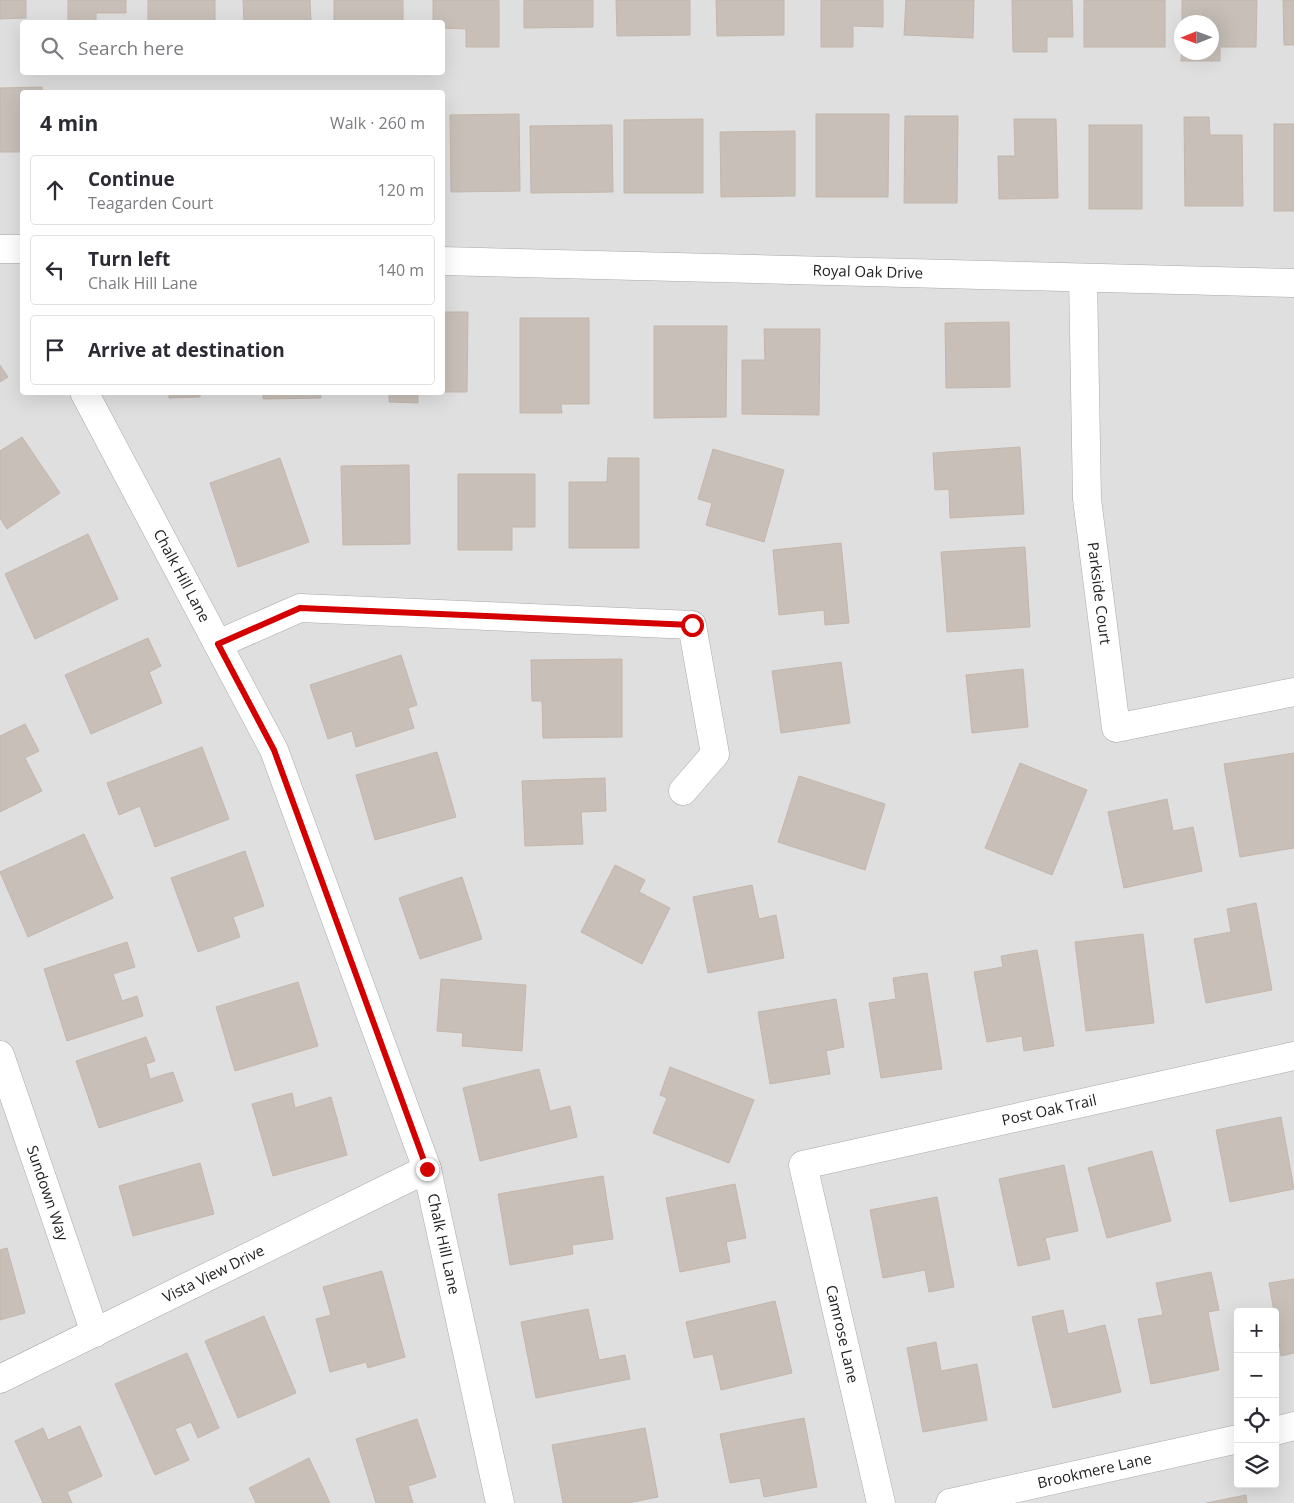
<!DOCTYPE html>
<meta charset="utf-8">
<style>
:root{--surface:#fff;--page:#f2f2f3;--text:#2b2b33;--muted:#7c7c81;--line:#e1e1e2}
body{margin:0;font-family:"Open Sans",sans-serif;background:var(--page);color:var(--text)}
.controls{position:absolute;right:15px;bottom:15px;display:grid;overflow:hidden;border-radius:5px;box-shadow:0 5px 20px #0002}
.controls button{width:45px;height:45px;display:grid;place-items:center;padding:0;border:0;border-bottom:1px solid var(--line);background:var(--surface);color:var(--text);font:25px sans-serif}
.compass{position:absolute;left:1174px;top:15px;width:45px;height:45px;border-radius:50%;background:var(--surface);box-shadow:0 5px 20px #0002;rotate:269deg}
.stop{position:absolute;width:15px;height:15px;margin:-11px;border:4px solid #d40000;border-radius:50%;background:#fff}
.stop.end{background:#d40000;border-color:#fff;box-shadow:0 1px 5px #0008}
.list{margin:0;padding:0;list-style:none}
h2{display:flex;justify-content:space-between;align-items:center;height:65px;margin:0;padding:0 20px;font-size:21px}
h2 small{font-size:16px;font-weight:400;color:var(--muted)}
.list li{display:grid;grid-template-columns:32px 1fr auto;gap:15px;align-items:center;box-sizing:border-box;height:70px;margin:0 10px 10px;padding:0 10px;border:1px solid var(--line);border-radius:5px}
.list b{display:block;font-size:19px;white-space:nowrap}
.list p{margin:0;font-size:16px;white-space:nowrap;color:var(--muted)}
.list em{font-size:16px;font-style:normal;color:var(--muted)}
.icon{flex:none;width:28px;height:28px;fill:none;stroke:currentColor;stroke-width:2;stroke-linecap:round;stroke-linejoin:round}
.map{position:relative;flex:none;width:1294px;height:1503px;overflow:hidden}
.search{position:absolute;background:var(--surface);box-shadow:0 5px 20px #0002;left:20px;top:20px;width:425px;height:55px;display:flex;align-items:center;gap:12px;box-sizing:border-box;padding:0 18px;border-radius:5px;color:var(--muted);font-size:19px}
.panel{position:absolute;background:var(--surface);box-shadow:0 5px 20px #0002;left:20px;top:90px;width:425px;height:305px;border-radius:5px}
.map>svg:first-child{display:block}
</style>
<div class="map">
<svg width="1294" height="1503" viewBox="0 0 1294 1503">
<rect width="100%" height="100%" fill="#f2efe9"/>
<path fill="#e0dfdf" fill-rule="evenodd" d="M 0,0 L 1294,0 L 1294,1503 L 0,1503 ZM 22,22 L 442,22 L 442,72 L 22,72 ZM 1182,22 L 1212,22 L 1212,52 L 1182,52 ZM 22,92 L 442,92 L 442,392 L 22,392 ZM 1238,1312 L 1275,1312 L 1275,1484 L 1238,1484 Z"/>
<g fill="#c7bfb8" stroke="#c4b6ab">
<polygon points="0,0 26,0 26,18 0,19"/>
<polygon points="68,0 126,0 126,13 96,13 96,22 68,22"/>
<rect x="148" y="0" width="67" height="22"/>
<polygon points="243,0 310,0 311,22 244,22"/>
<rect x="334" y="0" width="69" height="22"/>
<polygon points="433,0 499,0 499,47 466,47 466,29 442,28 442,22 433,22"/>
<polygon points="524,0 593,0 593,27 524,28"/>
<polygon points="616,0 690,0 690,35 617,36"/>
<polygon points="716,0 784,0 784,35 717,36"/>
<polygon points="821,0 883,0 883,27 853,26 853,47 821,47"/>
<polygon points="906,0 974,0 973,38 904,35"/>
<polygon points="1012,0 1072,0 1073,37 1047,37 1047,52 1013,52"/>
<rect x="1084" y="0" width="81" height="47"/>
<polygon points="1182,0 1257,0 1256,47 1220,47 1220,61 1181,61 1182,48 1182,52 1212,52 1212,22 1182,22"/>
<polygon points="1283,0 1294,0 1294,45 1284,45"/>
<polygon points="42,87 42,92 22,92 22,152 0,152 0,88"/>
<polygon points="519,114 520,191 451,192 450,115"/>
<polygon points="816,114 889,114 888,197 816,197"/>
<polygon points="905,116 958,116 957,203 904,203"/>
<polygon points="1184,117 1209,117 1210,135 1242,135 1243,206 1185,206"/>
<polygon points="703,119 703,193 624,193 624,120"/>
<polygon points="1014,119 1056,119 1058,198 999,199 998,156 1015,156"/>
<rect x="1274" y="124" width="20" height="87"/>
<polygon points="612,125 613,192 531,193 530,126"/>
<rect x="1089" y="125" width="53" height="84"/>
<polygon points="795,131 795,196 721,197 720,132"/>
<polygon points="442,312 468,312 467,392 442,392"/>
<polygon points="520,318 589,318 589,404 561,404 562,413 520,413"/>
<polygon points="1009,322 1010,387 946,388 945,323"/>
<polygon points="654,326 727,326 726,417 654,418"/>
<polygon points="764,329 820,329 819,415 742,414 742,360 765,360"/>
<polygon points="0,365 8,377 0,382"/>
<polygon points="169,392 200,392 200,397 169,398"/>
<polygon points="263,392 321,392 321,398 263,399"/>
<polygon points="389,392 418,392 418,403 389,402"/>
<polygon points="22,437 60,493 7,529 0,518 0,451"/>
<polygon points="1020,447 1024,514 950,518 949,489 935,490 933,453"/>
<polygon points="713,449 784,470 764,542 706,525 712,503 698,499"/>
<polygon points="280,458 309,542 238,567 210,483"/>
<polygon points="608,458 639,458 639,548 569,548 569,482 607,482"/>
<polygon points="409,465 410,544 343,545 341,466"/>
<polygon points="458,474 535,474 535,527 512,527 512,550 458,550"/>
<polygon points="88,534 118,599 35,639 5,574"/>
<polygon points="841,543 849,623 825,625 824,610 779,615 773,550"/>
<polygon points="1025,547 1030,627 947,632 941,552"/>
<polygon points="148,638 161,666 149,672 162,703 91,734 65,675"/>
<polygon points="401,655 417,705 408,708 414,728 356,747 352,731 328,739 310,685"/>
<polygon points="622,659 622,737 543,738 542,701 532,701 531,660"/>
<polygon points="841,662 850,723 781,733 772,671"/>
<polygon points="1023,669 1028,727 972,733 966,675"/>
<polygon points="25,724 39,751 25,758 42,791 0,812 0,736"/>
<polygon points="202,747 229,819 155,847 140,806 119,815 107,783"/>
<polygon points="437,752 456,817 375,840 356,775"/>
<polygon points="1294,753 1294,848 1240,857 1224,764"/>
<polygon points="1020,763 1087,790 1052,875 985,848"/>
<polygon points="799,776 885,804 865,870 778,842"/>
<polygon points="605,778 606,811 581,812 583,844 525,846 522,781"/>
<polygon points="1167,799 1173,831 1193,827 1202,871 1124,888 1108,812"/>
<polygon points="84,834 113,898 28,937 0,872"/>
<polygon points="245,851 264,906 233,917 240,937 198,952 171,878"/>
<polygon points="615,865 645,880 639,892 670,908 642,964 581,932"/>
<polygon points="462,877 482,939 420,959 399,898"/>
<polygon points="752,885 759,919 776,915 784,958 708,973 693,897"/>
<polygon points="1256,903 1272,990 1206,1003 1194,939 1231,932 1227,909"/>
<polygon points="1143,934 1154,1023 1086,1031 1075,942"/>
<polygon points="127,942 135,967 113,974 122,1001 137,996 143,1016 67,1041 44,969"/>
<polygon points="1037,950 1054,1046 1024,1051 1022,1036 987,1042 974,972 1003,967 1001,956"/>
<polygon points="927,973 942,1069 881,1078 869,1003 896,999 893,978"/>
<polygon points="441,979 526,985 522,1051 462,1046 463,1033 437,1031"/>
<polygon points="298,982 318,1046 235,1071 216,1007"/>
<polygon points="836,999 844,1047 826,1051 830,1074 770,1084 758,1012"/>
<polygon points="146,1037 155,1061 146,1064 150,1079 173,1072 183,1101 99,1128 76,1061"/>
<polygon points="670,1067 754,1100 729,1163 653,1133 667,1098 660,1095"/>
<polygon points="539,1069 550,1111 570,1106 577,1137 480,1161 463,1088"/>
<polygon points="292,1093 295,1108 331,1097 347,1155 273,1176 252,1104"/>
<polygon points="1281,1117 1294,1189 1230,1202 1216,1130"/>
<polygon points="1152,1151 1171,1221 1107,1238 1088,1168"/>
<polygon points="200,1163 214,1214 133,1236 119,1186"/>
<polygon points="1064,1165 1078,1231 1045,1238 1050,1259 1018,1266 999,1179"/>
<polygon points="603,1176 613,1239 572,1245 573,1254 510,1265 498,1194"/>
<polygon points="735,1184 746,1238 726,1242 730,1262 680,1272 666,1198"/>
<polygon points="937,1197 954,1287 929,1292 925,1270 883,1278 870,1210"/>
<polygon points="7,1248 25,1313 0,1320 0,1250"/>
<polygon points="382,1271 405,1357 368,1368 366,1362 330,1372 316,1319 331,1315 323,1287"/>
<polygon points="1211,1272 1219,1310 1208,1312 1219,1370 1151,1384 1138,1319 1163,1315 1156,1283"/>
<polygon points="1294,1279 1294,1353 1281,1356 1275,1312 1274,1312 1269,1283"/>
<polygon points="775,1301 792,1373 721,1390 713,1354 694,1358 686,1322"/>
<polygon points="588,1309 599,1360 625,1355 630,1379 536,1398 521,1322"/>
<polygon points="1063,1310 1068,1334 1105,1325 1121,1392 1053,1408 1032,1317"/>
<polygon points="264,1316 296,1393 238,1418 205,1341"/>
<polygon points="936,1342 941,1371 977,1364 987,1420 923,1432 907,1348"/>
<polygon points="187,1353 219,1428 198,1438 191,1422 175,1429 189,1460 155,1475 115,1384"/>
<polygon points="804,1418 817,1487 764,1497 760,1478 730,1483 720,1434"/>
<polygon points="417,1419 436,1477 408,1486 413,1503 376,1503 356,1439"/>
<polygon points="80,1426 102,1476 67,1492 72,1503 43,1503 15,1441 43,1428 48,1440"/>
<polygon points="645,1428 658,1497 628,1503 563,1503 552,1445"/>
<polygon points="309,1458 330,1503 256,1503 249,1488"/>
<polygon points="1246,1495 1247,1503 1206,1503"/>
</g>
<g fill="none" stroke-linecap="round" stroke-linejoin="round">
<defs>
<g id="street">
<polyline points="0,249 22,249"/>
<path id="s1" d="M 442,261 L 1294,283"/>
<path id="s2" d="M 1083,278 L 1087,499 L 1116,728 L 1294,692"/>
<path id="s3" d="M 84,392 L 274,750 L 427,1169 L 500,1503"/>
<polyline points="218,644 300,608 692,625 715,754 683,791"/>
<path id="s4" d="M 0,1055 L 95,1333"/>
<path id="s5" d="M 0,1379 L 427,1169"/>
<polyline points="1275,1431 1294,1426"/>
<path id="s6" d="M 881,1503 L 803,1165 L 1294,1056"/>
<path id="s7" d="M 950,1503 L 1238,1439"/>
</g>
</defs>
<use href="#street" stroke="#a9a9a9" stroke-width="29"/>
<use href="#street" stroke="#fff" stroke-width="28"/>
</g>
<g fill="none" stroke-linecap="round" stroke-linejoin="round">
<polyline stroke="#d40000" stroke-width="6" points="427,1169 274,750 218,644 300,608 692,625"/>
</g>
<g text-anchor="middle" stroke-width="4" stroke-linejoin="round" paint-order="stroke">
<g font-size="15" fill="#222" stroke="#fff">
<text dy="5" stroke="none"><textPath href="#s1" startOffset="426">Royal Oak Drive</textPath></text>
<text dy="5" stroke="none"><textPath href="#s3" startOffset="208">Chalk Hill Lane</textPath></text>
<text dy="5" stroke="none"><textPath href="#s2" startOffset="316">Parkside Court</textPath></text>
<text dy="5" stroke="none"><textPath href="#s6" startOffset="599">Post Oak Trail</textPath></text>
<text dy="5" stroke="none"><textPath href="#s4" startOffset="146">Sundown Way</textPath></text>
<text dy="5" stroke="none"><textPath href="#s3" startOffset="928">Chalk Hill Lane</textPath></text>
<text dy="5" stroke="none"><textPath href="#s5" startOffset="238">Vista View Drive</textPath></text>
<text transform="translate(842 1334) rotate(77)" y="5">Camrose Lane</text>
<text dy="5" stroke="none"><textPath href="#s7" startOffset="148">Brookmere Lane</textPath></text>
</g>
</g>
</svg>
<div class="controls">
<button>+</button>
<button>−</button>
<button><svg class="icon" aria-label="locate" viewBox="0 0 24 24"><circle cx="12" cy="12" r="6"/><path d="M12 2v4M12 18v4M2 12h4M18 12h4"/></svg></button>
<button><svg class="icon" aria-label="layers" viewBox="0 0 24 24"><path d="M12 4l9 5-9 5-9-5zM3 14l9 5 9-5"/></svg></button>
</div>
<svg class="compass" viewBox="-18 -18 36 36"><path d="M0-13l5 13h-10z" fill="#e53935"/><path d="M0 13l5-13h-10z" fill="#7c7c81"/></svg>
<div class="stop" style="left:692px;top:625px"></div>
<div class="stop end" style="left:427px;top:1169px"></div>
<div class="search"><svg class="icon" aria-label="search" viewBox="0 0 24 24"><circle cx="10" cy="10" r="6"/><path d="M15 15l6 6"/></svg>Search here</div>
<section class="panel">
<h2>4 min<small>Walk · 260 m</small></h2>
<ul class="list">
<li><svg class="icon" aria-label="ahead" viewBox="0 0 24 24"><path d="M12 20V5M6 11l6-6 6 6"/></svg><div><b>Continue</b><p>Teagarden Court</p></div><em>120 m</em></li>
<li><svg class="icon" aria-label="left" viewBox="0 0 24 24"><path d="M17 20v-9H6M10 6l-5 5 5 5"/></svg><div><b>Turn left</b><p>Chalk Hill Lane</p></div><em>140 m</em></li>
<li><svg class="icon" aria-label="arrive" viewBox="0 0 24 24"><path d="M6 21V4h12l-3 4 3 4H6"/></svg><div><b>Arrive at destination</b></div></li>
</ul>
</section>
</div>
